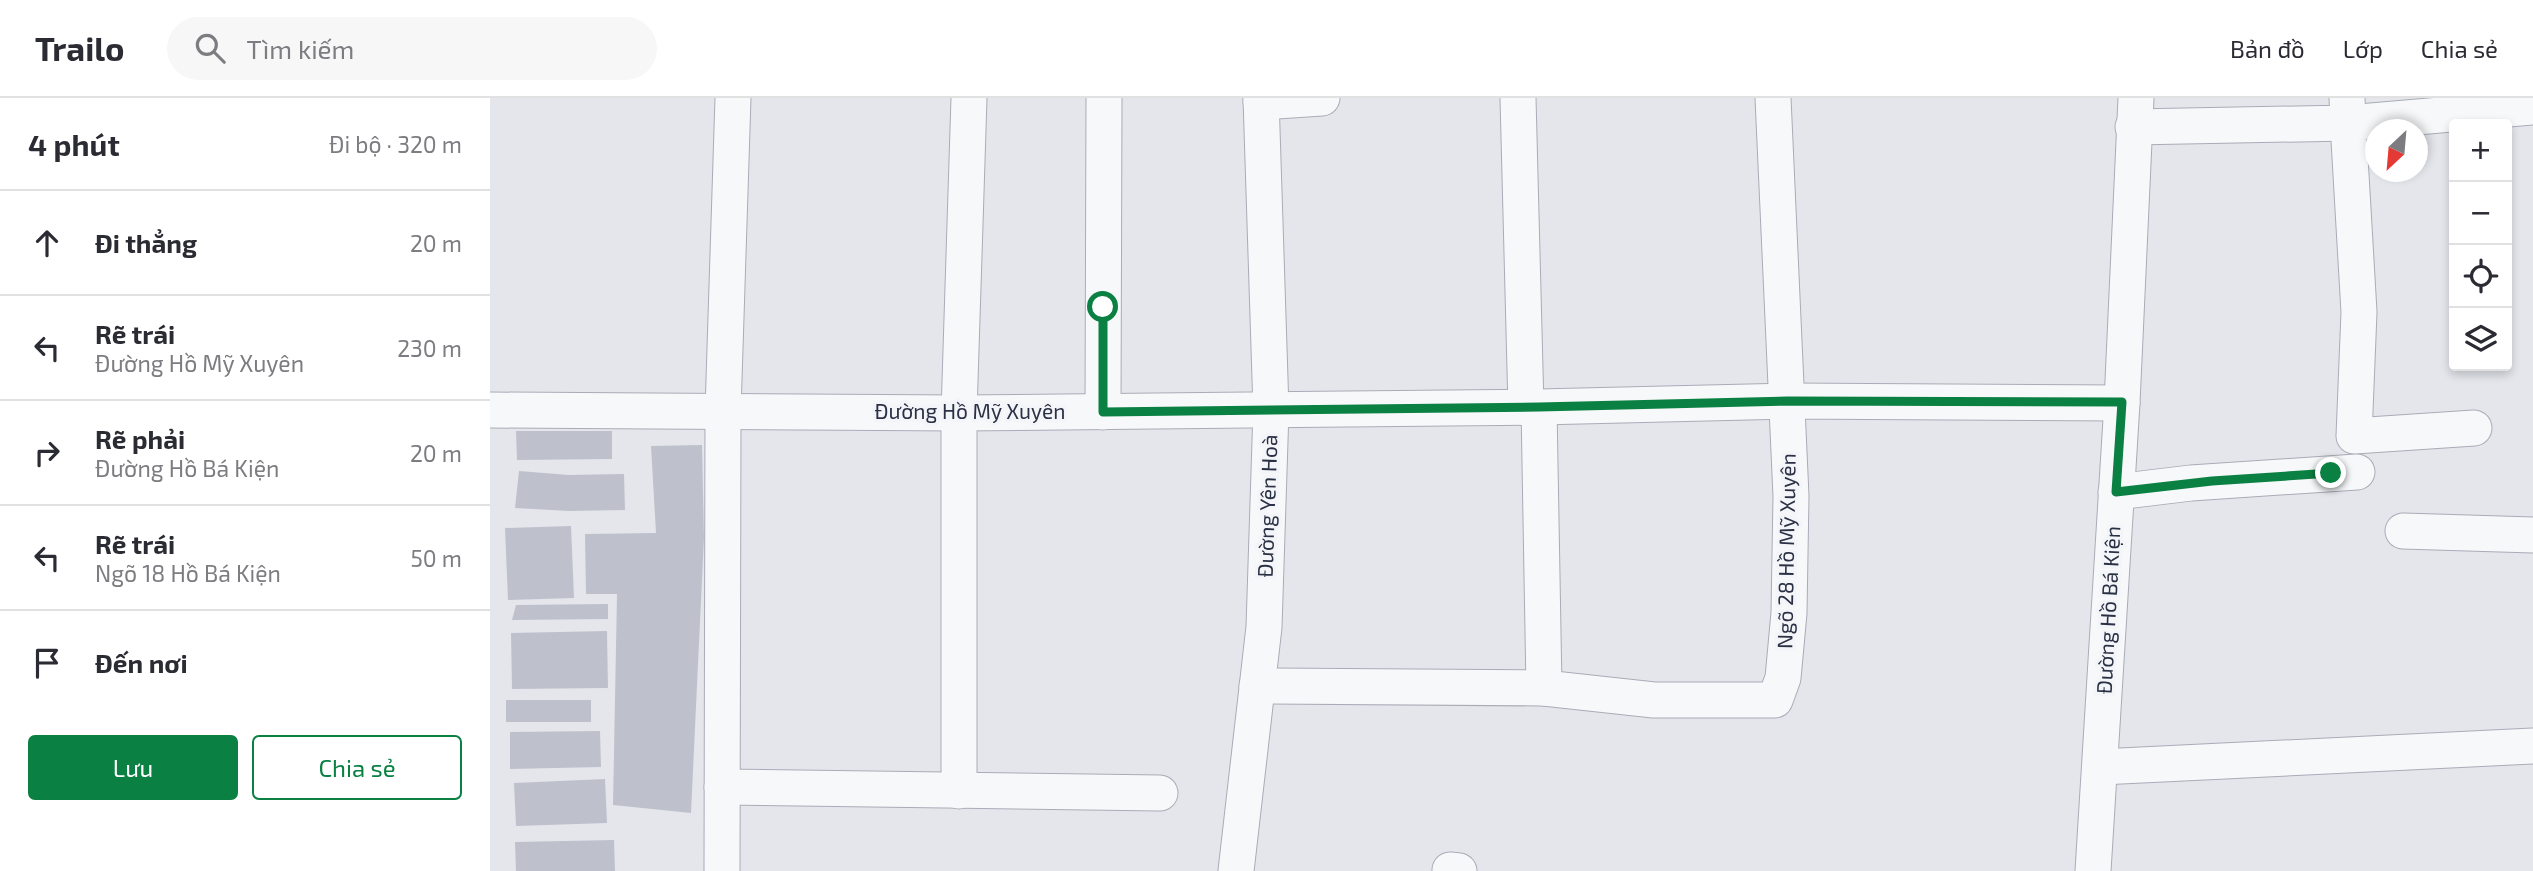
<!DOCTYPE html>
<html lang="vi">
<meta charset="utf-8">
<style>
:root{--surface:#fff;--page:#f7f7f7;--text:#2b2b33;--muted:#7c7c81;--line:#e1e1e2;--accent:#0b8043}
body{margin:0;font-family:"Exo 2",sans-serif;background:var(--page);color:var(--text)}
.controls{position:absolute;right:21px;top:21px;display:grid;overflow:hidden;border-radius:7px;box-shadow:0 4px 10px #0003}
.controls button{width:63px;height:63px;display:grid;place-items:center;padding:0;border:0;border-bottom:2px solid var(--line);background:var(--surface);color:var(--text);font:35px sans-serif}
.compass{position:absolute;left:1875px;top:21px;width:63px;height:63px;border-radius:50%;background:var(--surface);box-shadow:0 4px 10px #0003;rotate:206deg}
.stop{position:absolute;width:21px;height:21px;margin:-16px;border:5px solid #0b8043;border-radius:50%;background:#fff}
.stop.end{background:#0b8043;border-color:#fff;box-shadow:0 2px 7px #0008}
.list{margin:0;padding:0;list-style:none}
h2{display:flex;justify-content:space-between;align-items:center;height:91px;margin:0;padding:0 28px;font-size:30px}
h2 small{font-size:23px;font-weight:400;color:var(--muted)}
.list li{display:grid;grid-template-columns:46px 1fr auto;gap:21px;align-items:center;box-sizing:border-box;height:105px;padding:0 28px;border-top:2px solid var(--line)}
.list b{display:block;font-size:26px;white-space:nowrap}
.list p{margin:0;font-size:23px;white-space:nowrap;color:var(--muted)}
.list em{font-size:23px;font-style:normal;color:var(--muted)}
.actions{display:flex;gap:14px;padding:21px 28px}
.actions a{flex:1;padding:16px 0;border:2px solid var(--accent);border-radius:7px;text-align:center;font-size:24px;color:var(--accent)}
.actions .main{background:var(--accent);color:#fff}
.icon{flex:none;width:38px;height:38px;fill:none;stroke:currentColor;stroke-width:2;stroke-linecap:round;stroke-linejoin:round}
.map{position:relative;flex:none;width:2043px;height:773px;overflow:hidden}
header{display:flex;align-items:center;gap:42px;box-sizing:border-box;height:98px;padding:0 35px;background:var(--surface);border-bottom:2px solid var(--line)}
header strong{font-size:33px}
nav{display:flex;gap:38px;margin-inline-start:auto;font-size:24px}
.search{width:490px;height:63px;background:var(--page);display:flex;align-items:center;gap:18px;box-sizing:border-box;padding:0 24px;border-radius:38px;color:var(--muted);font-size:26px}
main{display:flex}
aside{flex:1;background:var(--surface)}
.map>svg:first-child{display:block}
</style>
<header>
<strong>Trailo</strong>
<div class="search"><svg class="icon" aria-label="search" viewBox="0 0 24 24"><circle cx="10" cy="10" r="6"/><path d="M15 15l6 6"/></svg>Tìm kiếm</div>
<nav><a>Bản đồ</a><a>Lớp</a><a>Chia sẻ</a></nav>
</header>
<main>
<aside>
<h2>4 phút<small>Đi bộ · 320 m</small></h2>
<ul class="list">
<li><svg class="icon" aria-label="ahead" viewBox="0 0 24 24"><path d="M12 20V5M6 11l6-6 6 6"/></svg><div><b>Đi thẳng</b></div><em>20 m</em></li>
<li><svg class="icon" aria-label="left" viewBox="0 0 24 24"><path d="M17 20v-9H6M10 6l-5 5 5 5"/></svg><div><b>Rẽ trái</b><p>Đường Hồ Mỹ Xuyên</p></div><em>230 m</em></li>
<li><svg class="icon" aria-label="right" viewBox="0 0 24 24"><path d="M7 20v-9h11M14 6l5 5-5 5"/></svg><div><b>Rẽ phải</b><p>Đường Hồ Bá Kiện</p></div><em>20 m</em></li>
<li><svg class="icon" aria-label="left" viewBox="0 0 24 24"><path d="M17 20v-9H6M10 6l-5 5 5 5"/></svg><div><b>Rẽ trái</b><p>Ngõ 18 Hồ Bá Kiện</p></div><em>50 m</em></li>
<li><svg class="icon" aria-label="arrive" viewBox="0 0 24 24"><path d="M6 21V4h12l-3 4 3 4H6"/></svg><div><b>Đến nơi</b></div></li>
</ul>
<div class="actions"><a class="main">Lưu</a><a>Chia sẻ</a></div>
</aside>
<div class="map">
<svg width="2043" height="773" viewBox="0 0 2043 773">
<rect width="100%" height="100%" fill="#e4e6ec"/>
<g fill="#bec1cc">
<polygon points="26,333 122,333 122,361 27,362"/>
<polygon points="212,347 214,439 201,715 123,707 127,496 96,496 95,436 166,435 161,348"/>
<polygon points="29,373 79,377 134,376 135,412 79,413 25,410"/>
<polygon points="81,428 84,500 18,502 15,430"/>
<polygon points="118,506 118,521 22,522 26,507"/>
<polygon points="117,533 118,590 22,591 21,535"/>
<rect x="16" y="602" width="85" height="22"/>
<polygon points="110,633 111,669 20,671 20,634"/>
<polygon points="115,681 117,725 26,728 24,685"/>
<polygon points="124,742 125,773 26,773 25,744"/>
</g>
<g fill="none" stroke-linecap="round" stroke-linejoin="round">
<defs>
<g id="minor">
<polyline points="1028,0 1036,310"/>
<polyline points="771,4 832,0"/>
<polyline points="1643,29 1858,25 1857,0"/>
<polyline points="1049,309 1054,590"/>
<polyline points="0,312 469,315 1049,309 1297,303 1632,305"/>
<polyline points="613,314 614,0"/>
<polyline points="1984,330 1864,338 1869,214 1858,25 2043,9"/>
<polyline points="1626,394 1701,385 1867,374"/>
<polyline points="1913,433 2043,437"/>
<polyline points="767,588 1054,590 1164,602 1285,602 1293,580 1299,515 1301,398 1283,0"/>
<polyline points="1610,669 2043,648"/>
<polyline points="232,689 670,695"/>
<polyline points="469,693 469,315 479,0"/>
<polyline points="960,772 969,773"/>
<polyline points="232,773 233,313 243,0"/>
<polyline points="746,773 774,529 781,312 771,0"/>
<polyline points="1603,773 1632,305 1646,0"/>
</g>
</defs>
<use href="#minor" stroke="#a9acb7" stroke-width="37"/>
<use href="#minor" stroke="#f7f8fa" stroke-width="35"/>
</g>
<g fill="none" stroke-linecap="round" stroke-linejoin="round">
<polyline stroke="#0b8043" stroke-width="9" points="613,209 613,314 1049,309 1297,303 1632,304 1626,394 1722,383 1841,375"/>
</g>
<g text-anchor="middle" stroke-width="7" stroke-linejoin="round" paint-order="stroke">
<g font-size="21" fill="#2b3145" stroke="#f4f5f9">
<text x="480" y="321">Đường Hồ Mỹ Xuyên</text>
<text transform="translate(778 408) rotate(-88)" y="7">Đường Yên Hoà</text>
<text transform="translate(1297 453) rotate(-89)" y="7">Ngõ 28 Hồ Mỹ Xuyên</text>
<text transform="translate(1619 512) rotate(-87)" y="7">Đường Hồ Bá Kiện</text>
</g>
</g>
</svg>
<div class="controls">
<button>+</button>
<button>−</button>
<button><svg class="icon" aria-label="locate" viewBox="0 0 24 24"><circle cx="12" cy="12" r="6"/><path d="M12 2v4M12 18v4M2 12h4M18 12h4"/></svg></button>
<button><svg class="icon" aria-label="layers" viewBox="0 0 24 24"><path d="M12 4l9 5-9 5-9-5zM3 14l9 5 9-5"/></svg></button>
</div>
<svg class="compass" viewBox="-18 -18 36 36"><path d="M0-13l5 13h-10z" fill="#e53935"/><path d="M0 13l5-13h-10z" fill="#7c7c81"/></svg>
<div class="stop" style="left:613px;top:209px"></div>
<div class="stop end" style="left:1841px;top:375px"></div>
</div>
</main>
